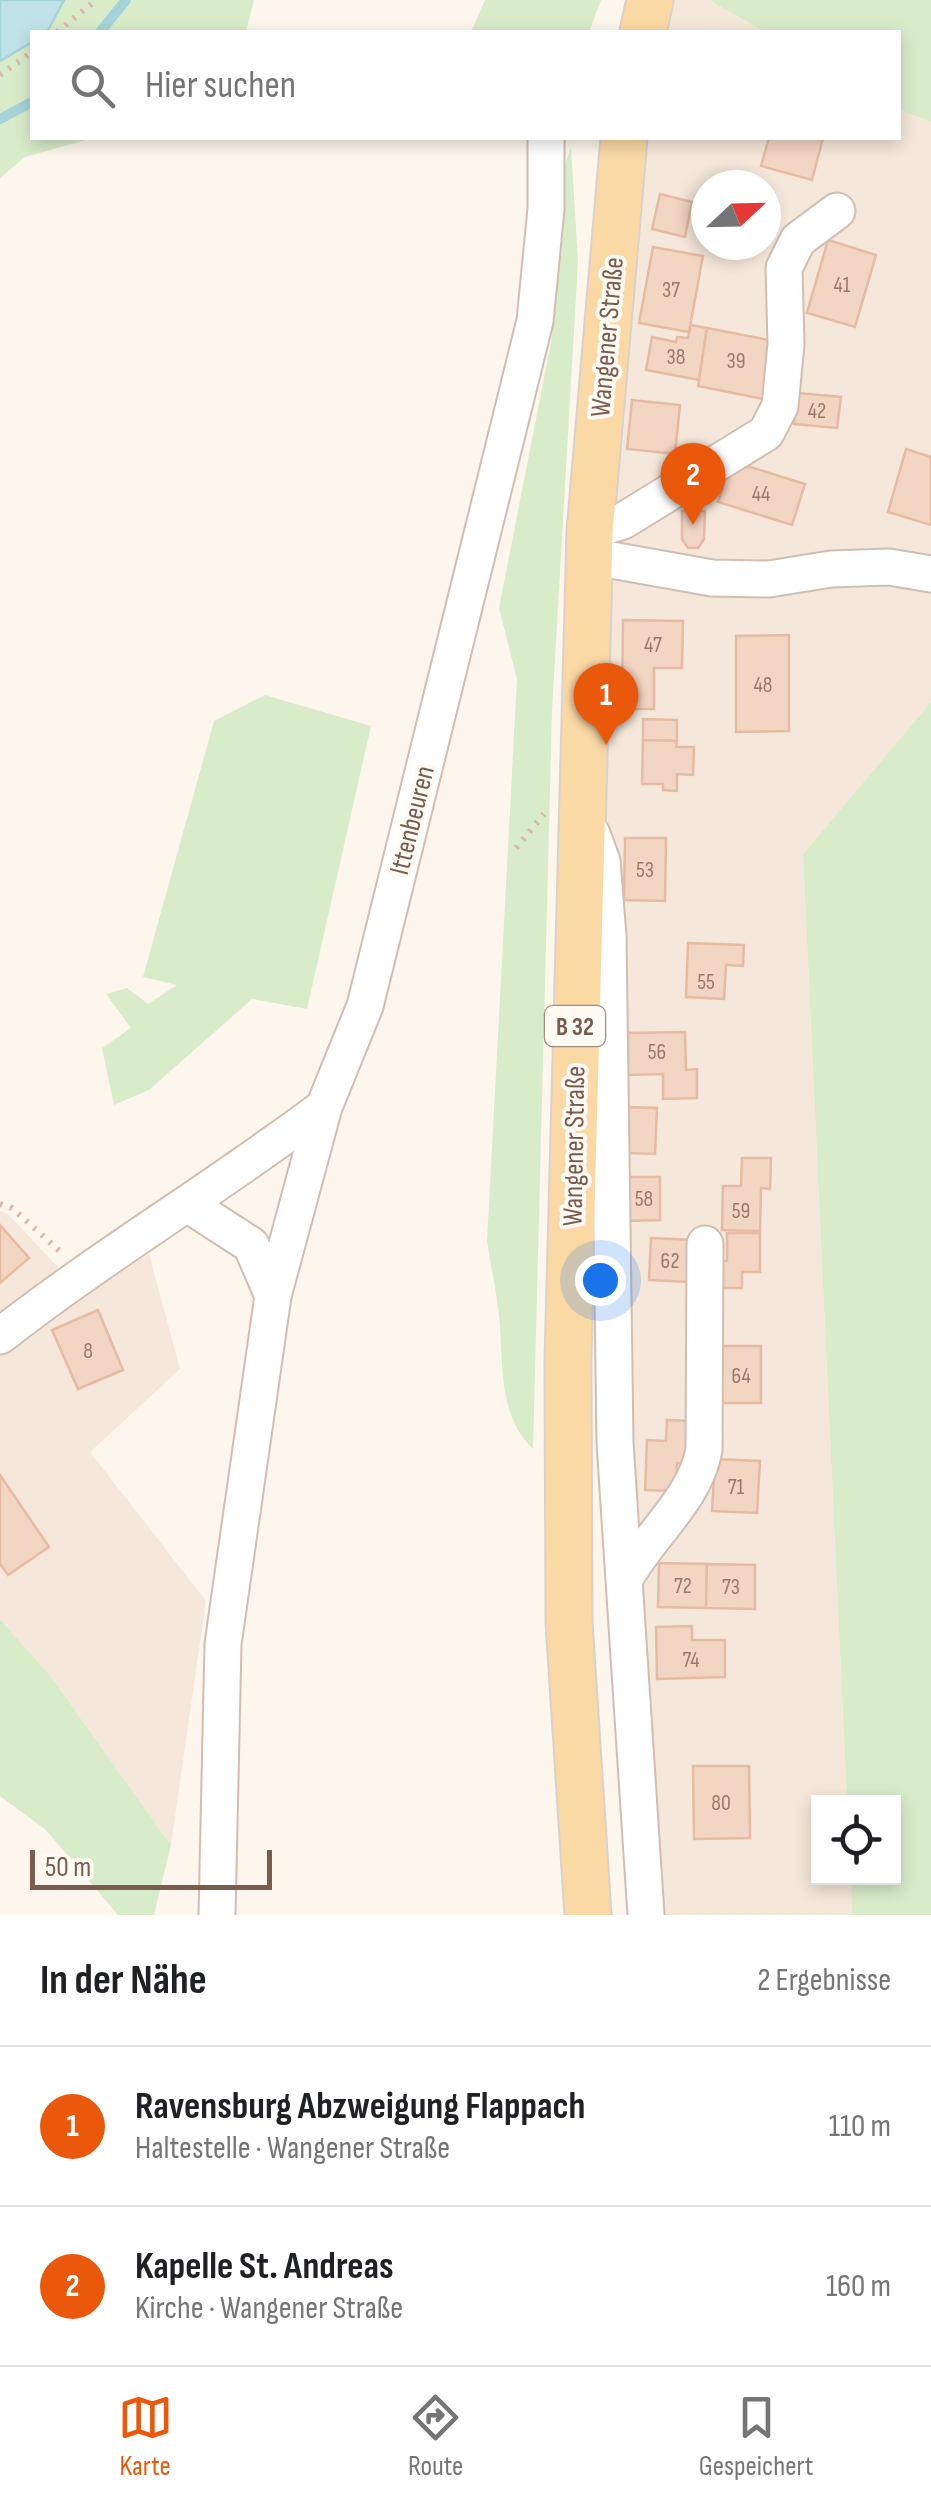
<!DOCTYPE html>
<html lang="de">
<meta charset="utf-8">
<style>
:root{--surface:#fff;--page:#f6f6f6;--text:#202124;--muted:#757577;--line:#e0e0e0;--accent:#ea580c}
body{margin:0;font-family:"Sofia Sans Condensed",sans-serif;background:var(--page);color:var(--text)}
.controls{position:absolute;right:30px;bottom:30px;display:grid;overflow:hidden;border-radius:0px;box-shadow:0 5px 15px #0003}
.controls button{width:90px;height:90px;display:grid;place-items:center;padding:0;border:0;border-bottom:2px solid var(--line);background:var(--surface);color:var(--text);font:50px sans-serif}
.compass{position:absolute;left:691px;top:170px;width:90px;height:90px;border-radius:50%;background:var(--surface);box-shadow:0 5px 15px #0003;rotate:68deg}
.scale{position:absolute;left:30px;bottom:25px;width:242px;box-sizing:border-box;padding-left:10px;border:5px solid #7a5c4d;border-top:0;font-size:28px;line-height:35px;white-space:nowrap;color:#7a5c4d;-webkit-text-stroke:8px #fffaf3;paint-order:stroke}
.you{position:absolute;left:600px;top:1280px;width:35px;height:35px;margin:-25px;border:8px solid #fff;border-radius:50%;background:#1a73e8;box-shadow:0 0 0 15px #1a73e833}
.badge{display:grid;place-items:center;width:65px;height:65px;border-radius:50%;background:var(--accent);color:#fff;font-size:32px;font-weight:700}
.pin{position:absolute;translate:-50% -82px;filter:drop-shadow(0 2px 5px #0008)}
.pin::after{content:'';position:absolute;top:52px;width:35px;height:30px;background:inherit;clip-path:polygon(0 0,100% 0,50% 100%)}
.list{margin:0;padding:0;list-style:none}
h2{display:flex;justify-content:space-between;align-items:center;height:130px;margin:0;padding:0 40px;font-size:42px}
h2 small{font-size:32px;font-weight:400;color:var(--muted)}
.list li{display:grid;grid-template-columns:65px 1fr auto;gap:30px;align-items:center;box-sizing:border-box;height:160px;padding:0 40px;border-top:2px solid var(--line)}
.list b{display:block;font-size:38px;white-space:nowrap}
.list p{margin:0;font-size:32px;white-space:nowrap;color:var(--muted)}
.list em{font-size:32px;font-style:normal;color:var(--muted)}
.icon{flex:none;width:55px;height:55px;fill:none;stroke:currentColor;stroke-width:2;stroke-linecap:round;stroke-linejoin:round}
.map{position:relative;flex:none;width:931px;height:1915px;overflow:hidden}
.search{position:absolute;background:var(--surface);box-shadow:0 5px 15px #0003;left:30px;right:30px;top:30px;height:110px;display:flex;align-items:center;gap:25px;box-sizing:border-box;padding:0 35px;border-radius:0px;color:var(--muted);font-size:38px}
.sheet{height:450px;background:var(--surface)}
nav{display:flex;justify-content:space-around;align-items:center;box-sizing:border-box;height:140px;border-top:2px solid var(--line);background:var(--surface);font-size:28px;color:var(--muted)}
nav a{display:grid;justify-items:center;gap:5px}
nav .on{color:var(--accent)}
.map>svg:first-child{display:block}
</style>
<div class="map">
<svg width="931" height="1915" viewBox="0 0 931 1915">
<rect width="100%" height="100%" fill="#fdf6ec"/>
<g fill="#f5e8da" fill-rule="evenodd">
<polygon points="650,0 709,0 765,32 643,32"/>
<path d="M 899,110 L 931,122 L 931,702 L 803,854 L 847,1802 L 818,1802 L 818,1878 L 851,1878 L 852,1915 L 646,1915 L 590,531 L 624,138 L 898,138 ZM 706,185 L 766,185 L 766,245 L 706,245 Z"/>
<polygon points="0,1211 8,1214 83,1294 149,1254 180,1369 90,1452 206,1601 171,1845 52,1678 0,1619"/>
</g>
<g fill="#d8ecc9">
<polygon points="64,0 254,0 246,32 47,32"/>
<polygon points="485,0 601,0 589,32 471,32"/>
<polygon points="709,0 931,0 931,122 899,110 898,32 765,32"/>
<polygon points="32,42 32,138 93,138 25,157 0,178 0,61"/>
<path d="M 571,147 L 578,261 L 552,711 L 533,1449 C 499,1416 503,1369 500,1326 C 498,1298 491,1269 487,1241 L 517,679 L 499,608 L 551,342 L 564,226 L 563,170 Z"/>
<polygon points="265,695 371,726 307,1009 252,999 149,1090 114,1105 102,1048 131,1028 106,994 127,988 148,1004 177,985 143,977 214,721"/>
<polygon points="931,702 931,1915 852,1915 851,1878 894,1878 894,1802 847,1802 803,854"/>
<polygon points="0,1619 52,1678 171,1845 154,1915 118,1915 46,1830 0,1796"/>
</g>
<polygon fill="#bfe3e8" stroke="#a5d3da" stroke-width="2.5" points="0,0 64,0 47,32 32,32 32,42 0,61"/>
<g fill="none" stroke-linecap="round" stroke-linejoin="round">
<g stroke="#a5d3da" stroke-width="10">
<polyline points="100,32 126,0"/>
<polyline points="0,119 32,102"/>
</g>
</g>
<g fill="#f3d5c3" stroke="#e6bba3" stroke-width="2.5">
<polygon points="769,138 823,138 812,180 761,166"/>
<polygon points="660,194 692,202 685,237 652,229"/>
<polygon points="828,240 876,255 855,327 807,313"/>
<polygon points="653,247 703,256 689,332 639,323"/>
<polygon points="691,325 707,328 699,380 646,370 652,337 676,342 677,337 688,338"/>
<polygon points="707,328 774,341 763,399 698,386"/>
<polygon points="797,393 841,397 837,428 794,424"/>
<polygon points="632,400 680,405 675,454 627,449"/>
<polygon points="906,449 931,457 931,525 888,512"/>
<polygon points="731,461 805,484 792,525 718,502"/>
<polygon points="682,511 705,511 704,539 698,548 688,548 682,539"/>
<polygon points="623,620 683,621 682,668 654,668 654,709 622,709"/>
<polygon points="789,635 789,731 736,732 736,636"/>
<polygon points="643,719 677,720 677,741 643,740"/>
<polygon points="643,740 677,741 676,747 694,747 693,775 677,774 677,791 663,790 663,784 642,784"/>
<polygon points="625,838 666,838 665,901 624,900"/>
<polygon points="688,943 744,945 743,966 726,965 724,999 686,997"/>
<polygon points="685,1032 686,1070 697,1069 697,1098 663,1099 663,1074 628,1075 628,1033"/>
<polygon points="629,1107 657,1108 655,1154 627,1153"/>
<polygon points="742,1158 771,1158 770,1189 761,1188 760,1231 722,1230 723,1186 741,1186"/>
<polygon points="627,1177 660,1177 660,1220 628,1221"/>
<polygon points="0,1225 29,1258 0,1283"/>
<polygon points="727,1233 760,1233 760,1272 742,1272 742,1288 717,1288 717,1261 727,1261"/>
<polygon points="651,1238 692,1240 690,1282 649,1280"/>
<polygon points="98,1310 123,1370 78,1389 52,1330"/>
<polygon points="722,1346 761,1346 761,1403 721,1403"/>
<polygon points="667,1420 695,1421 694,1464 677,1463 676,1491 645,1490 647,1440 666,1441"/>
<polygon points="715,1459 760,1461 757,1513 712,1511"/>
<polygon points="0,1475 49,1547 8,1575 0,1564"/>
<polygon points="659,1563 707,1564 706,1608 658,1607"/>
<polygon points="707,1564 755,1565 755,1609 706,1608"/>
<polygon points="692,1626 692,1640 725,1640 725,1677 657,1679 656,1627"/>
<polygon points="693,1766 749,1766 750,1838 694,1839"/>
</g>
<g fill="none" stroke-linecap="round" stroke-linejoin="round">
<defs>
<g id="minor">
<polyline points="590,531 623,521 766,433 780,406 786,344 784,268 798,240 837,211"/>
<polyline points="589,556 712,578 769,579 831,569 889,567 931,574"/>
<polyline points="592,834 602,861 608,936 615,1443 646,1915"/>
<polyline points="189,1205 251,1245 273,1296"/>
<path d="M 0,1336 C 105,1254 218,1187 324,1107"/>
<path d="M 626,1577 C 650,1534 695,1499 704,1450 L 705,1244"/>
<polyline points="217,1915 223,1644 273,1296 324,1107 365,1006 535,321 546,209 546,138"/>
</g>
<g id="major">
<polyline points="643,32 650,0"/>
<polyline points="588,1915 569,1622 568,1360 590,531 624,138"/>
</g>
</defs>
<use href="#minor" stroke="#d1beb0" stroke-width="39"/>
<use href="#major" stroke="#dad1cd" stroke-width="49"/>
<g stroke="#d9b8a5" stroke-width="6" stroke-dasharray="2.5 8" stroke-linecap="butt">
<polyline points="57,32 96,0"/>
<polyline points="0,75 32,52"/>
<polyline points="516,848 544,814"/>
<polyline points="0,1204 12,1208 63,1254"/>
</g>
<use href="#minor" stroke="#fff" stroke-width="35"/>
<use href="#major" stroke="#fbd9a5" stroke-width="45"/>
</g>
<g text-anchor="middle" stroke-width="8" stroke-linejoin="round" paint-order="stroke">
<g font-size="22" fill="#987a6a">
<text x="842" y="292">41</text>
<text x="671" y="297">37</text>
<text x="676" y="364">38</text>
<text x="736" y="368">39</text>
<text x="817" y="418">42</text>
<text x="761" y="501">44</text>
<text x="653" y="652">47</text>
<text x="763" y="692">48</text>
<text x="645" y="877">53</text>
<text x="706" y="989">55</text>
<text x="657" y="1059">56</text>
<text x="644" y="1206">58</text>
<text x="741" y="1218">59</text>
<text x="670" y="1268">62</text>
<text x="88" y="1358">8</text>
<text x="741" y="1383">64</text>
<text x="736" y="1494">71</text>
<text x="683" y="1593">72</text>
<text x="731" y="1594">73</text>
<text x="691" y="1667">74</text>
<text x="721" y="1810">80</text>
</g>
<rect fill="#fffaf3" stroke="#a28b7f" stroke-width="2.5" x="545" y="1006" width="60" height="40" rx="8"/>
<g font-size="25" font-weight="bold" fill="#7a5c4d">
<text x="575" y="1035">B 32</text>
</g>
<g font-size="28" fill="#7a5c4d" stroke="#fffaf3">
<text transform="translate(606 337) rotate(-85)" y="10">Wangener Straße</text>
<text transform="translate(411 820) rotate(-76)" y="10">Ittenbeuren</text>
<text transform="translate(573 1146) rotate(-89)" y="10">Wangener Straße</text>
</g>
</g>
</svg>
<div class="controls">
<button><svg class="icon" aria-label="locate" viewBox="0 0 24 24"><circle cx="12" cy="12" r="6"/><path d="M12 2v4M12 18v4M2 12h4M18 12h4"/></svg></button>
</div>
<svg class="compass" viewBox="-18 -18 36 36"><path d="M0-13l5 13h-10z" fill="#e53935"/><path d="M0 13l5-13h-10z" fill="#757577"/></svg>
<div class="scale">50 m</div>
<div class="you"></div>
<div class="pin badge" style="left:606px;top:745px">1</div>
<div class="pin badge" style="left:693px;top:525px">2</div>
<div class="search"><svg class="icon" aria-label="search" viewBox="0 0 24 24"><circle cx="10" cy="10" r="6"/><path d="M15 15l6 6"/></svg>Hier suchen</div>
</div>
<section class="sheet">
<h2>In der Nähe<small>2 Ergebnisse</small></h2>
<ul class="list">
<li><span class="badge">1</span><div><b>Ravensburg Abzweigung Flappach</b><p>Haltestelle · Wangener Straße</p></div><em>110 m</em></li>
<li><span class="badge">2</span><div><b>Kapelle St. Andreas</b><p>Kirche · Wangener Straße</p></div><em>160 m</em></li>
</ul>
</section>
<nav>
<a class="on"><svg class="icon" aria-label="map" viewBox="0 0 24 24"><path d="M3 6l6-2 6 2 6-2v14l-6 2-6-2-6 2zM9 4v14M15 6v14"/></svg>Karte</a>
<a><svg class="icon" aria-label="directions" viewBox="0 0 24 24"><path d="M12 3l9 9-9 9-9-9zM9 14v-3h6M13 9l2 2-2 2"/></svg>Route</a>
<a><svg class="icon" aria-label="saved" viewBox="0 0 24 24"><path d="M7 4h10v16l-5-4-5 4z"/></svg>Gespeichert</a>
</nav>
